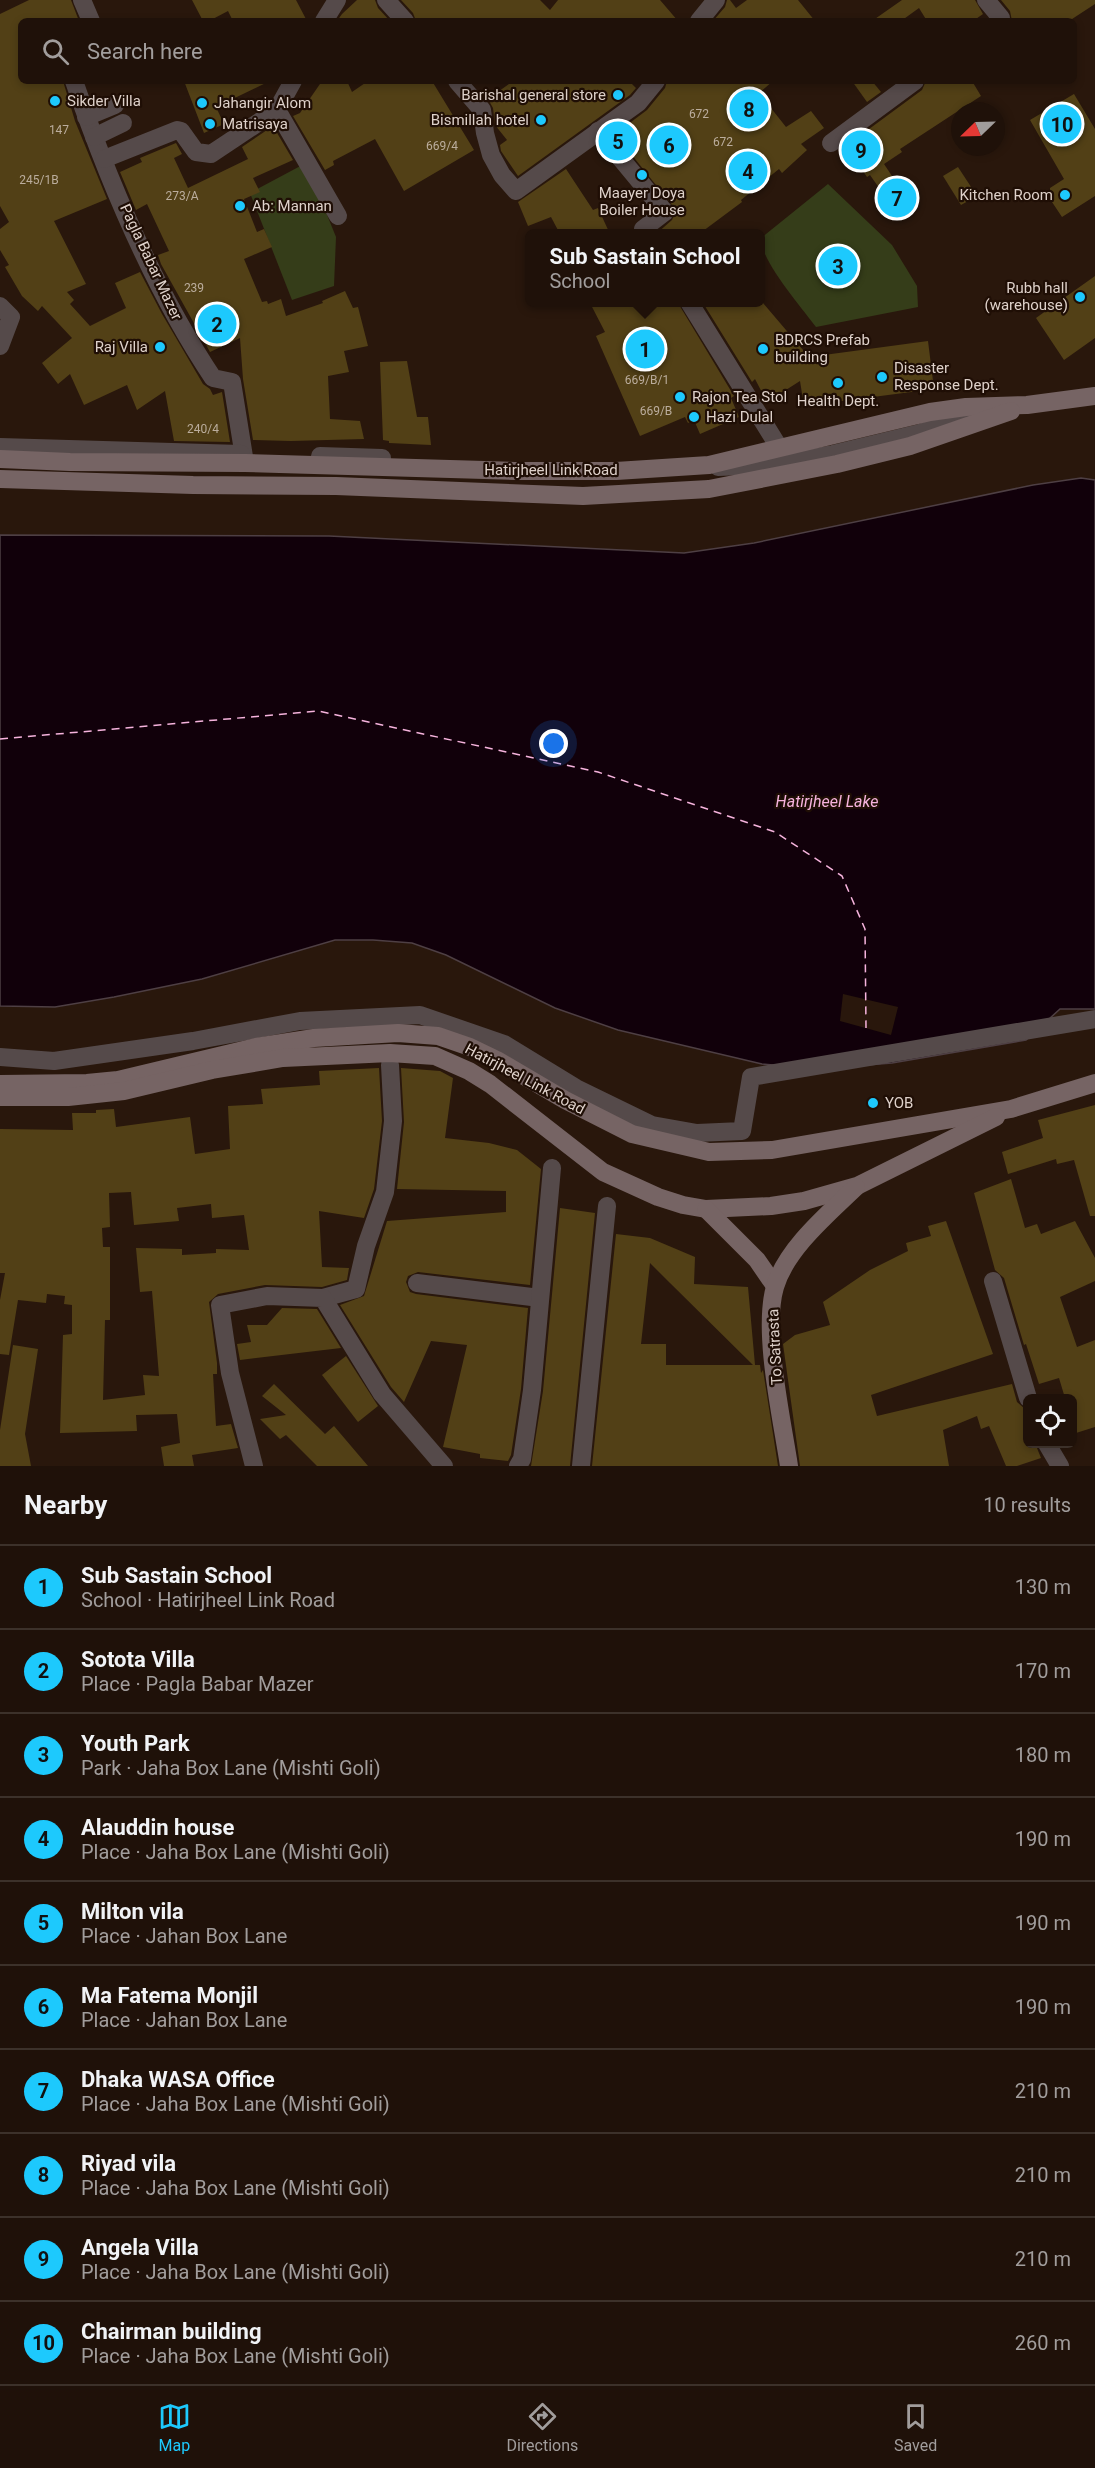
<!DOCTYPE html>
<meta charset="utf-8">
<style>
:root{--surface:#1f1109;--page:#2c1f17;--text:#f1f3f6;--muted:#a19d9c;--line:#3c312a;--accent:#1dc9fd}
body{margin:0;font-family:Roboto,sans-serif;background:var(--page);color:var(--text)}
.controls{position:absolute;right:18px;bottom:18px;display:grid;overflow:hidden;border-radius:9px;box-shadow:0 3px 9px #0003}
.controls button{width:54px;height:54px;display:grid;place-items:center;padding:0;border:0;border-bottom:2px solid var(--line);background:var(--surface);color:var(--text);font:30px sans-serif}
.compass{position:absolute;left:951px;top:102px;width:54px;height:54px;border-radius:50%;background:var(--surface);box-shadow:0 3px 9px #0003;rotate:247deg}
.you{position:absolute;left:554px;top:744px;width:21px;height:21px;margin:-15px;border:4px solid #fff;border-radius:50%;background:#1a73e8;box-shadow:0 0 0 9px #1a73e833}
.badge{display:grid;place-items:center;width:39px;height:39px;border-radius:50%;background:var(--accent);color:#111;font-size:20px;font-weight:700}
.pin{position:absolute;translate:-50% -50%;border:3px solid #fff;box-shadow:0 2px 6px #0006}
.popup{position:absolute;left:525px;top:229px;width:240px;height:78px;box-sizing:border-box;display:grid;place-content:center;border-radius:9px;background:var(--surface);filter:drop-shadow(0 2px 4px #0005);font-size:20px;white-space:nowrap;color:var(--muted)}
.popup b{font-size:22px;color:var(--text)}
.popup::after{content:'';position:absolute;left:50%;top:100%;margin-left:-12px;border:12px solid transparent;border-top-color:var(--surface)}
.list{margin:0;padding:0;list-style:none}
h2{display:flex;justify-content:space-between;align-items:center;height:78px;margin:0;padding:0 24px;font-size:26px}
h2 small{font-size:20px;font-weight:400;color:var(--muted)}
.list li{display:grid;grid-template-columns:39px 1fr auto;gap:18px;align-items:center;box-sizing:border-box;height:84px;padding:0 24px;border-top:2px solid var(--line)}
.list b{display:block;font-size:22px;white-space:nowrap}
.list p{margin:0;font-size:20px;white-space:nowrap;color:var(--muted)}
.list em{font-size:20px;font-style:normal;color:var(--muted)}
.icon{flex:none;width:33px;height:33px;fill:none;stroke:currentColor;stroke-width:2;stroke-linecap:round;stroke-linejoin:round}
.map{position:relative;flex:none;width:1095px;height:1466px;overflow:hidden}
.search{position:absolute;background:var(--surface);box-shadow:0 3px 9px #0003;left:18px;right:18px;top:18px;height:66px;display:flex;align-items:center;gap:15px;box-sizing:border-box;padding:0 21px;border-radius:9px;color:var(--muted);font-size:22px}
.sheet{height:918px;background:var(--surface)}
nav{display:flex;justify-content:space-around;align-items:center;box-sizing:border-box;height:84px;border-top:2px solid var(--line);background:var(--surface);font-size:16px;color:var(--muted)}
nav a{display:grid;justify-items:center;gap:3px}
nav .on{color:var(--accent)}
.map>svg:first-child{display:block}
</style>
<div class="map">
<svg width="1095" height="1466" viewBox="0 0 1095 1466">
<rect width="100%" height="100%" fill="#29170c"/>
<g fill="#353d19">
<polygon points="306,163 336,237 334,286 292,300 250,193"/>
<path d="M 828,184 L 892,245 L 917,286 L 918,307 L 816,327 C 802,308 760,260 761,238 Z"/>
</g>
<polygon fill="#11000a" stroke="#4e3f44" stroke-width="1.5" points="1081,478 1095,480 1095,1009 1060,1009 1026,1040 892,1063 818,1069 762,1064 618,1030 555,1008 446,955 412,943 373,940 335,940 202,979 114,997 55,1007 0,1006 0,535 329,536 684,553 754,543 1033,485"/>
<polygon fill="#29170c" points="843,994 898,1007 891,1035 840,1021"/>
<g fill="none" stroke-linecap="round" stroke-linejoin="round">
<polyline stroke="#f6b3dd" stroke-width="1.5" stroke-dasharray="8 6" stroke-linecap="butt" points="0,739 318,711 598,772 775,832 842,876 865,929 866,1028"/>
</g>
<g fill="#524016" fill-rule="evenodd">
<polygon points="29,0 71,0 79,21 21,21 21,81 63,81 75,121 107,199 54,221 86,284 67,292 74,300 70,304 90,326 126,308 115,283 140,272 162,314 203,384 210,389 213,395 222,392 230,442 174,441 165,391 137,410 127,385 84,405 70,374 58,384 42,363 72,338 42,306 38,311 22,296 5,267 9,265 0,250 0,229 9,222 0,206 0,14"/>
<polygon points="192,0 296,0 307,21 233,21 228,11 209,21 203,21"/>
<polygon points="357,0 375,0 378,8 390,21 337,21 342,14"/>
<polygon points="401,0 540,0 550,10 558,0 660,0 678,21 416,21 413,13"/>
<polygon points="727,0 730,0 736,8 747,0 798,0 815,21 713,21 725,7"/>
<polygon points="902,0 975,0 983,14 973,21 927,21 919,8 901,21 872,21"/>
<polygon points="1001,0 1095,0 1095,4 1069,21 1012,21 1010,11"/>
<polygon points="184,81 270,81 216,107 224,124 204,133"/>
<polygon points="322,81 347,81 352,92 368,81 432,81 474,150 404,191 375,139 333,161 334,165 325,170 293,116 300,113"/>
<polygon points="513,81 629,81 636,88 630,95 518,176 501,151 500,145 507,140 495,125 493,108 488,99"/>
<polygon points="667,81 773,81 759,93 786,127 811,111 824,128 801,144 807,150 782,173 779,169 741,200 742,202 699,234 656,234 672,220 676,210 615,134 647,110 665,88"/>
<polygon points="852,81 872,81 881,92 867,102"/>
<polygon points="926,81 972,81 981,96 900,149 902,152 884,164 908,200 894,209 870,175 867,177 846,146 922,90"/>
<polygon points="1074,94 1095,129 1095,196 1062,217 1050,199 1050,188 1064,179 1030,120"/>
<polygon points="273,126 293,160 253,178 260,192 244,199 257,232 264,229 272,247 244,259 262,302 267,301 268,304 281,299 286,316 323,303 322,301 345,291 353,308 358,307 368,346 344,351 349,372 328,376 330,419 360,421 364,439 291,441 253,440 243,379 240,338 210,352 161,264 158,255 169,251 147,204 136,210 120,172 142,162 140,158 176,143 182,154 174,158 188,188 248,159 242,147"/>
<polygon points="958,167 977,196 961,205 943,176"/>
<polygon points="566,169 593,210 598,208 610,234 560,234 551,217 528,226 518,202"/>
<polygon points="1095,276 1095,338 1064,360 1036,318"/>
<polygon points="590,303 678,303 734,396 731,398 739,417 700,434 694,420 688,423 685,417 640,436 596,336 605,332"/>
<polygon points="703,303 763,303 809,357 928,341 934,389 804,406 800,381 767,402 755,379 752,382"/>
<polygon points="407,361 417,417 428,417 431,445 389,443 389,441 383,440 380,362"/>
<path d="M 379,1068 L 382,1121 L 374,1189 L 364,1218 L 319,1211 L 322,1267 L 349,1268 L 347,1280 L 322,1287 L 265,1285 L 218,1294 L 209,1302 L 217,1363 L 217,1374 L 213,1374 L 216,1426 L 231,1424 L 238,1448 L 192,1455 L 194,1466 L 164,1466 L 161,1447 L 180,1443 L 177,1414 L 136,1415 L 137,1431 L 60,1433 L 63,1335 L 72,1334 L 72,1305 L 64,1304 L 65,1296 L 47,1294 L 46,1303 L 18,1300 L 9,1355 L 0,1354 L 0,1300 L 5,1273 L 0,1273 L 0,1129 L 73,1130 L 72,1113 L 96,1113 L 96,1110 L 114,1109 L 116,1127 L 190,1117 L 195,1154 L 230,1149 L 228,1106 L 263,1104 L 261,1089 L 320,1085 L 319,1071 ZM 131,1192 L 134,1225 L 179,1221 L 177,1208 L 211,1204 L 212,1218 L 244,1215 L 249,1250 L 216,1249 L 216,1253 L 182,1255 L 182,1249 L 136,1248 L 140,1292 L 152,1291 L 159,1376 L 143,1375 L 145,1395 L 103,1400 L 105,1320 L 110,1320 L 110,1247 L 103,1247 L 102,1228 L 110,1227 L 109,1193 Z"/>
<polygon points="401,1068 440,1071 453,1078 445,1138 489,1143 517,1150 541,1169 530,1285 418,1272 408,1276 406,1282 410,1292 416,1294 528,1308 521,1389 511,1455 508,1461 480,1458 480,1454 443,1447 467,1345 431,1341 404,1402 391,1387 340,1305 364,1296 387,1221 506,1212 506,1191 397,1189 404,1122"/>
<polygon points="1095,1105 1095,1216 1090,1216 1074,1160 1057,1164 1056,1159 1008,1174 1002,1152 1043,1138 1038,1120"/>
<polygon points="1011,1179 1025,1228 1037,1224 1041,1234 1075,1221 1095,1258 1095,1281 1060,1297 1077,1347 1095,1340 1095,1427 1076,1433 1072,1423 1072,1398 1065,1398 1059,1378 1039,1384 1026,1344 1024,1345 1004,1278 995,1270 974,1193"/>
<polygon points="560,1208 595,1213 570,1466 531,1466 543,1391"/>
<polygon points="946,1221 993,1354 871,1395 877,1416 1012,1384 1017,1402 1025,1409 1028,1443 1035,1443 1041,1458 1017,1466 1006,1466 989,1426 981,1429 977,1416 943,1430 949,1466 800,1466 783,1344 795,1335 830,1325 823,1302 870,1270 908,1251 906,1243 931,1236 928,1226"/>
<path d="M 616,1234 L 650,1238 L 695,1257 L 694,1284 L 748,1287 L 755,1365 L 760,1365 L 761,1373 L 763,1370 L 778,1466 L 592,1466 ZM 650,1263 L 670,1283 L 753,1365 L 666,1365 L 666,1344 L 641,1344 Z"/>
<polygon points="282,1308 317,1309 341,1348 240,1360 237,1344 251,1342 247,1325 267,1325"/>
<polygon points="13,1345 38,1349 25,1434 31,1466 0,1466 0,1430"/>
<polygon points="346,1356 378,1406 358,1422 322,1375"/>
<polygon points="274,1384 325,1434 334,1426 368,1466 317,1466 286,1435 280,1439 260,1419 286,1415 262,1396"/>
</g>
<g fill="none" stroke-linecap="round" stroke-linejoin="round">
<g stroke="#554a4a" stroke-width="18">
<polyline points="82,0 91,21"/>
<polyline points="386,0 405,21"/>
<polyline points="986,0 1001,18 997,21"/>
<polyline points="324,21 337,0"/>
<polyline points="699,21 716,0"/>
<path d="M 74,81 C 108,180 155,291 213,378 L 232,382 L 245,463"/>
<polyline points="457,81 482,110 485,133 491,155 502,175 516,191 638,103 656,81"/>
<polyline points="277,110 338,216"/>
<polyline points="86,117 115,105"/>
<polyline points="598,131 665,212 643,229 643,234"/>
<polyline points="94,137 123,123"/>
<polyline points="831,143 915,81"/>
<polyline points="104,159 177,130 181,131 196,152 211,154 277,110 293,81"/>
<polyline points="689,302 780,449"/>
<polyline points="0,306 11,317 0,346"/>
<polyline points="0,447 241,454"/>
<polyline points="320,456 382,458"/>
<polyline points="718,467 768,465 833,454 920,433 986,409"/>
<polyline points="0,1057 54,1061 193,1041 300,1021 420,1015 504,1044 576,1088 652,1125 697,1133 742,1131 751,1077 1095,1019"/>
<polyline points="993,1281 1028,1398"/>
<polyline points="417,1283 540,1298"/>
<polyline points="323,1298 356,1289 366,1246 385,1192 393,1121 390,1065"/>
<polyline points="1047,1444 1060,1466"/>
<polyline points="254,1466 230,1373 220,1305 267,1296 323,1298 382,1394 444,1466"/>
<polyline points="518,1466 522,1459 532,1390 552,1168"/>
<polyline points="581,1466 607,1206"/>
</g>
<g stroke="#766464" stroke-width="18">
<polyline points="0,459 70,462 245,463 515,471 616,471 709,465 930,412 966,407 1027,405 1095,396"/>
<polyline points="0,479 193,485 336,486 583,496 709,489 837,464 910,446 1011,411"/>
<polyline points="0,1084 87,1083 118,1080 256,1047 314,1038 398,1033 438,1036 470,1047 497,1060 565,1100 632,1134 709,1152 772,1150 1011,1109 1095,1083"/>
<polyline points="0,1097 68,1097 124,1091 212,1070 283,1058 390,1053 435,1056 469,1071 490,1084 603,1172 658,1197 683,1205 706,1209 771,1206 804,1201 857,1186 996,1117"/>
<polyline points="706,1209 757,1260 775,1286"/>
<path d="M 789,1466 C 782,1419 762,1331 775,1287 C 786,1249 828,1214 856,1187"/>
</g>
</g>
<g fill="#1dc9fd" stroke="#1f0e05" stroke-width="2">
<circle cx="618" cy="95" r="6"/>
<circle cx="55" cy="101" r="6"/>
<circle cx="202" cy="103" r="6"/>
<circle cx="541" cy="120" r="6"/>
<circle cx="210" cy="124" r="6"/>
<circle cx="642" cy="175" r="6"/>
<circle cx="1065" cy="195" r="6"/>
<circle cx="240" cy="206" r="6"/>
<circle cx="1080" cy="297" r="6"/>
<circle cx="160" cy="347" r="6"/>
<circle cx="763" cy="349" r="6"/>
<circle cx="882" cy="377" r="6"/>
<circle cx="838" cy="383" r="6"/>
<circle cx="680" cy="397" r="6"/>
<circle cx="694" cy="417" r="6"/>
<circle cx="873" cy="1103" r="6"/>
</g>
<g text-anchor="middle" stroke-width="4.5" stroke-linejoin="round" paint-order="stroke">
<g font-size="12" fill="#bbad9d">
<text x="699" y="118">672</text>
<text x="59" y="134">147</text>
<text x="723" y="146">672</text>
<text x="442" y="150">669/4</text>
<text x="39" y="184">245/1B</text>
<text x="182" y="200">273/A</text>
<text x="194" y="292">239</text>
<text x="647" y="384">669/B/1</text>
<text x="656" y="415">669/B</text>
<text x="203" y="433">240/4</text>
</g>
<g font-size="15" fill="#ded1ca" stroke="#1f0e05" text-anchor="start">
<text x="606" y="100" text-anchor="end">Barishal general store</text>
<text x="67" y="106">Sikder Villa</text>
<text x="214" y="108">Jahangir Alom</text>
<text x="529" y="125" text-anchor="end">Bismillah hotel</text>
<text x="222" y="129">Matrisaya</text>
<text x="642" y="198" text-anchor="middle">Maayer Doya<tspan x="642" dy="17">Boiler House</tspan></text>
<text x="1053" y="200" text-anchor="end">Kitchen Room</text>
<text x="252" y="211">Ab: Mannan</text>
<text x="1068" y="293" text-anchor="end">Rubb hall<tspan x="1068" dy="17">(warehouse)</tspan></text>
<text x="775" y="345">BDRCS Prefab<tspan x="775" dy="17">building</tspan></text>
<text x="148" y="352" text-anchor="end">Raj Villa</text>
<text x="894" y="373">Disaster<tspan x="894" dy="17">Response Dept.</tspan></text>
<text x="692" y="402">Rajon Tea Stol</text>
<text x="838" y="406" text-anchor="middle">Health Dept.</text>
<text x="706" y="422">Hazi Dulal</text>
<text x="885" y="1108">YOB</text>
</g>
<g font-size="15" fill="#ded1ca" stroke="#1f0e05">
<text transform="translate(151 262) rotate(65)" y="5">Pagla Babar Mazer</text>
<text x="551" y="475">Hatirjheel Link Road</text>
<text transform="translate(525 1079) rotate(28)" y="5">Hatirjheel Link Road</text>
<text transform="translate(775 1347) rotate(-93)" y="5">To Satrasta</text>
</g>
<g font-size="16" font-style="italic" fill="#f6b3dd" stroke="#1f0e05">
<text x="827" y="807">Hatirjheel Lake</text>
</g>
</g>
</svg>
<div class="controls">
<button><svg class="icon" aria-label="locate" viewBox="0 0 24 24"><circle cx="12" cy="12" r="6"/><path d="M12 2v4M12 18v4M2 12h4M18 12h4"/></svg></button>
</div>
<svg class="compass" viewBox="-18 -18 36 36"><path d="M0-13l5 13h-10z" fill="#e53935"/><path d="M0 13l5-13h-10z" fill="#a19d9c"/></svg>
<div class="you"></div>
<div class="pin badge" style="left:645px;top:349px">1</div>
<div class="popup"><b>Sub Sastain School</b>School</div>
<div class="pin badge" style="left:217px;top:324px">2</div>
<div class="pin badge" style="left:838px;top:266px">3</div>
<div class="pin badge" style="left:748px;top:171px">4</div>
<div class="pin badge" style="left:618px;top:141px">5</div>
<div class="pin badge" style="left:669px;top:145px">6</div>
<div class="pin badge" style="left:897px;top:198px">7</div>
<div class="pin badge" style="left:749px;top:109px">8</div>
<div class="pin badge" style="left:861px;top:150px">9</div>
<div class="pin badge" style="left:1062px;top:124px">10</div>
<div class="search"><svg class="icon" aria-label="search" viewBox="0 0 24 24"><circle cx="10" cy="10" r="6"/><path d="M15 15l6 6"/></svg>Search here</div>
</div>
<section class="sheet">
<h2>Nearby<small>10 results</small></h2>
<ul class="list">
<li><span class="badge">1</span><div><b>Sub Sastain School</b><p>School · Hatirjheel Link Road</p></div><em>130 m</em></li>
<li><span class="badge">2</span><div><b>Sotota Villa</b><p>Place · Pagla Babar Mazer</p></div><em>170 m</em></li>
<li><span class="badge">3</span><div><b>Youth Park</b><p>Park · Jaha Box Lane (Mishti Goli)</p></div><em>180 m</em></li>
<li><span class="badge">4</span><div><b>Alauddin house</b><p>Place · Jaha Box Lane (Mishti Goli)</p></div><em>190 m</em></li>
<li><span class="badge">5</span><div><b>Milton vila</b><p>Place · Jahan Box Lane</p></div><em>190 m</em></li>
<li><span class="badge">6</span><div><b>Ma Fatema Monjil</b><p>Place · Jahan Box Lane</p></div><em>190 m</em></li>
<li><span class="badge">7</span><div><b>Dhaka WASA Office</b><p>Place · Jaha Box Lane (Mishti Goli)</p></div><em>210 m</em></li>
<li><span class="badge">8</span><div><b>Riyad vila</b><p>Place · Jaha Box Lane (Mishti Goli)</p></div><em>210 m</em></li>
<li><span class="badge">9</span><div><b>Angela Villa</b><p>Place · Jaha Box Lane (Mishti Goli)</p></div><em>210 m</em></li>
<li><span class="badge">10</span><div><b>Chairman building</b><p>Place · Jaha Box Lane (Mishti Goli)</p></div><em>260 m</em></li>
</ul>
</section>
<nav>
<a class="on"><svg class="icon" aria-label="map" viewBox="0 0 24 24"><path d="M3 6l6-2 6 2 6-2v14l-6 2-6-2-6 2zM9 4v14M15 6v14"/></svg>Map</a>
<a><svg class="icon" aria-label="directions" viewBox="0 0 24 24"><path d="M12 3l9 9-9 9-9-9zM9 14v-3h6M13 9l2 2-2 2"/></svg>Directions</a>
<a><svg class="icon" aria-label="saved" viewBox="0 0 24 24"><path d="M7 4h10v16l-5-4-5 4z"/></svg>Saved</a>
</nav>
